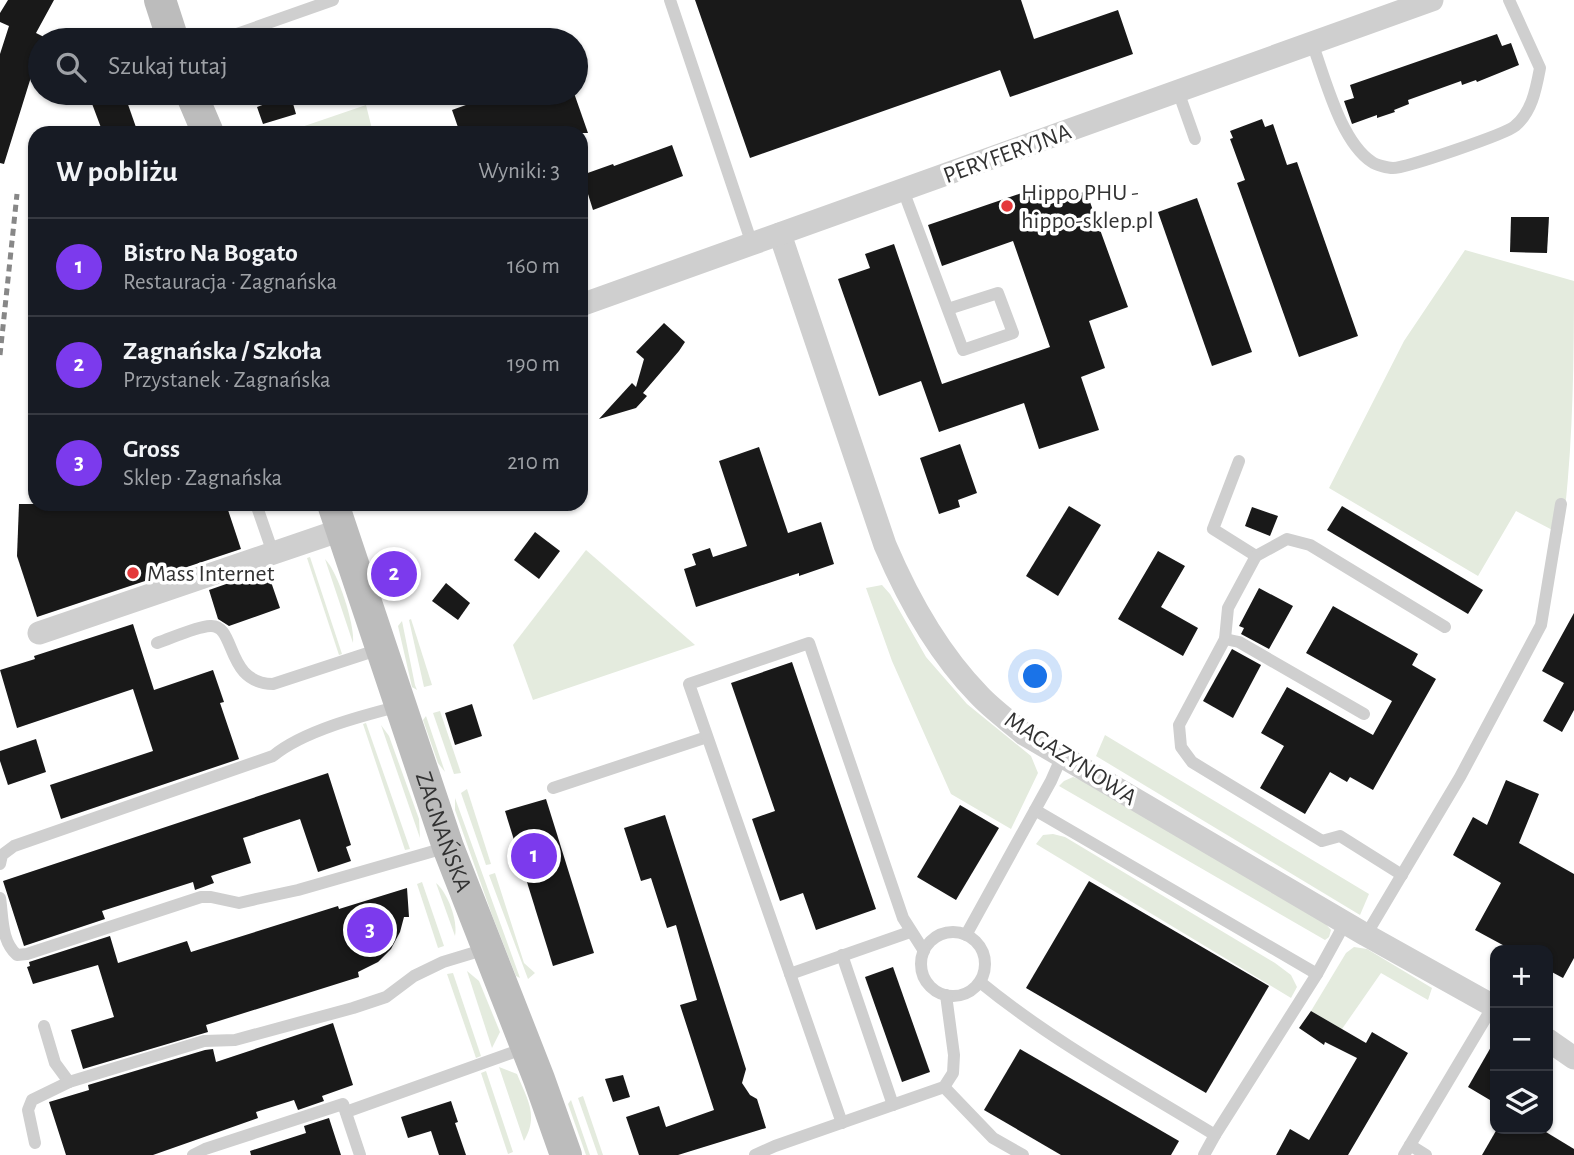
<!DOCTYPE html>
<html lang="pl">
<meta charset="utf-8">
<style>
:root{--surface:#171b24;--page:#20242c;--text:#f1f3f6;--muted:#9ea1a6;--line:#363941;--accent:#7c3aed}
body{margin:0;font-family:"Alegreya Sans",sans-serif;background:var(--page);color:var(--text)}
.controls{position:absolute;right:21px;bottom:21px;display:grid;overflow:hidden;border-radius:14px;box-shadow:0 2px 5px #0004}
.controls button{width:63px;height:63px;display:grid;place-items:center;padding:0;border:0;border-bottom:2px solid var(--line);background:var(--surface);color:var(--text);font:35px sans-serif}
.you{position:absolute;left:1036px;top:677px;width:24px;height:24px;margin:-18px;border:5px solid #fff;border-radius:50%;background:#1a73e8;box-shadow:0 0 0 10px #1a73e833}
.badge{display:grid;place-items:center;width:46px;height:46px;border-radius:50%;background:var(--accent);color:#fff;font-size:23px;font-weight:700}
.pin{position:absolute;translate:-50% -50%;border:4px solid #fff;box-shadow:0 2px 7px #0006}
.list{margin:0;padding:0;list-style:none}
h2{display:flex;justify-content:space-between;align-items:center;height:91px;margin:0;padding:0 28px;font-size:30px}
h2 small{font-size:23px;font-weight:400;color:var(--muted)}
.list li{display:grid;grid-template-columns:46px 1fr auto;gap:21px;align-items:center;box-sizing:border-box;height:98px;padding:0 28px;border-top:2px solid var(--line)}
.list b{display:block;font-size:26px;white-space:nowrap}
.list p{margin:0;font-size:23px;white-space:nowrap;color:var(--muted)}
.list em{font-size:23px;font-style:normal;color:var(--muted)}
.icon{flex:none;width:38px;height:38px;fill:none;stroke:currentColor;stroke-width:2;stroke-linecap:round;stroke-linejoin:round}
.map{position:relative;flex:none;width:1574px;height:1155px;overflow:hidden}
.search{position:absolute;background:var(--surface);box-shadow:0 2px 5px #0004;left:28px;top:28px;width:560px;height:77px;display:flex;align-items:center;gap:18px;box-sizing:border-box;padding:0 24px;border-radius:38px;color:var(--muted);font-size:26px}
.panel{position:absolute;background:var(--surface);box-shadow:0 2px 5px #0004;left:28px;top:126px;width:560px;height:385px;border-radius:21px}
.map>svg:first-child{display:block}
</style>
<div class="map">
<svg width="1574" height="1155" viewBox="0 0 1574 1155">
<rect width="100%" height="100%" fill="#fff"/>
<g fill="#e4ebde">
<polygon points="366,105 373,133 284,133"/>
<path d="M 1465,250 L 1574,281 C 1574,366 1573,451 1562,535 L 1516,511 L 1478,576 L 1329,488 L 1404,341 Z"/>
<polygon points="586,550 695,645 533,700 513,645"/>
<polygon points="310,557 342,654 339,655 307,558"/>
<path d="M 325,559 C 338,572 355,625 353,643 Z"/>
<polygon points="882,585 890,594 926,657 967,704 1031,756 1038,773 1011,829 951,794 892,661 866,588"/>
<polygon points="411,619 432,685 424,687 409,620"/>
<polygon points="402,621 415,685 417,690 412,687 398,626"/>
<polygon points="440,711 461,773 454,774 433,713"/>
<polygon points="426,716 445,772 438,763 423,720"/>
<polygon points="366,723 410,849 405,850 363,724"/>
<polygon points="381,725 389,736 419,819 420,838"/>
<polygon points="1105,735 1369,894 1360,915 1096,756"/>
<polygon points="1073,777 1084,781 1324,922 1331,930 1329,937 1325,940 1059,786 1064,781"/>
<polygon points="467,789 491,864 486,865 461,793"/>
<polygon points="455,798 520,978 516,976 492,915 455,810"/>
<polygon points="1053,834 1065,837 1275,963 1291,975 1297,987 1291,998 1036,844 1043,835"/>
<polygon points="495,873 524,963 535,973 528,979 489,875"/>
<polygon points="422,882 444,946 438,948 417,884"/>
<path d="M 436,883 C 448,893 458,921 455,936 Z"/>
<polygon points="1354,947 1367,949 1432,988 1428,1000 1381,973 1342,1029 1311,1011 1346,953"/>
<polygon points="467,971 479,981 500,1032 492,1048"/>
<polygon points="453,973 481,1056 476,1058 447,974"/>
<path d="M 499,1067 L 517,1074 C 527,1099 539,1115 524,1141 Z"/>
<polygon points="486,1071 513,1152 508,1154 481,1073"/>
<polygon points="583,1096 603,1155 598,1155 578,1098"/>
<polygon points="571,1100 590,1155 586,1155 568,1104"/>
</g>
<g fill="#191919">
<polygon points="8,0 54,0 36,33 44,37 40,40 40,48 4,164 0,163 0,54 9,26 0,22 0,13"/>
<polygon points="695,0 1021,0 1034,39 1118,10 1133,54 1010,97 1000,70 750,158"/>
<polygon points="1497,34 1502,46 1511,43 1519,65 1477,82 1476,80 1462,85 1461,81 1408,100 1409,104 1394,110 1395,112 1377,118 1377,115 1352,124 1344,101 1354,98 1350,85"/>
<polygon points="88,93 124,93 138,133 103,133"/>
<polygon points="290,93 296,114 263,124 257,107 265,104 264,100"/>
<polygon points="499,93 574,93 588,133 460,133 452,110"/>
<polygon points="1262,119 1265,127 1273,124 1287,165 1297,162 1358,336 1299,357 1237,183 1245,180 1230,139 1233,138 1230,131"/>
<polygon points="672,145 683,176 593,210 582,175 613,164 614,166"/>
<polygon points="1042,186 1048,205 1086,191 1128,307 1089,321 1105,368 1081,377 1099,430 1039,449 1024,403 939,432 921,381 879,396 838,279 870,268 865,254 894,244 942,384 1050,347 1013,241 942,266 928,225"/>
<polygon points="1197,198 1252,352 1212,366 1158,212"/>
<polygon points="1511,217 1549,217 1547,253 1510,252"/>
<polygon points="664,323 685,342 679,351 643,393 647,396 636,408 599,419 632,383 636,387 644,359 636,352"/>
<polygon points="960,444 977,493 958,500 960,507 939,514 920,458"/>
<polygon points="759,447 788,533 821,522 834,564 799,576 799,573 696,607 684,569 696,565 692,554 710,548 713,557 747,546 719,461"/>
<polygon points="19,504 226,504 241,549 37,617 17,556"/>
<polygon points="1069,506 1101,525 1058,596 1026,576"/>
<polygon points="1342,506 1483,590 1468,614 1327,530"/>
<polygon points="1252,507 1278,516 1270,536 1245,526"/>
<polygon points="535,532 560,551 539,579 514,560"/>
<polygon points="1158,551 1185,566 1161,607 1198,628 1183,656 1118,619"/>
<polygon points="249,576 252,582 269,576 280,608 229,626 218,619 209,590"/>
<polygon points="446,583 470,603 458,620 432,601"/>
<polygon points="1259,588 1293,606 1269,649 1241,634 1244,628 1239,626"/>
<polygon points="1333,606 1418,654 1412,665 1436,679 1373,790 1350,777 1347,782 1330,772 1305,814 1260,788 1284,746 1261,733 1287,687 1373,735 1392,701 1306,653"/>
<polygon points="1574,613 1574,710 1562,732 1543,721 1564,683 1542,671"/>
<polygon points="133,624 154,690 213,670 224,702 220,703 239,759 61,819 50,785 153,751 133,689 17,728 0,670 35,659 34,656"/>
<polygon points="1232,649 1261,665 1233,718 1203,701"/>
<polygon points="792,662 876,909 816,930 803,893 780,901 752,819 775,811 731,683"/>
<polygon points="472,704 482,736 455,745 445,713"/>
<polygon points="36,739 46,772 8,785 0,761 0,751"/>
<polygon points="328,773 351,845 346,847 351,861 318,872 300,819 243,838 251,863 211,876 214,883 195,890 193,882 102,911 105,919 24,946 3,881"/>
<polygon points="1506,780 1539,794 1519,843 1574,874 1574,958 1563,978 1548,970 1548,950 1512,950 1475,930 1501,883 1453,855 1473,817 1487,825"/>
<polygon points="546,799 594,953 553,966 505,811"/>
<polygon points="960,805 999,828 956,900 917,877"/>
<polygon points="665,815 746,1069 742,1083 750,1095 757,1099 766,1128 678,1155 639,1155 626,1117 659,1106 666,1127 714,1110 680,1005 697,1000 676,925 667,928 651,878 641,881 624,828"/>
<polygon points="1089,881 1269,986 1206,1093 1026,988"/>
<polygon points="407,888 409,917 404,917 400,932 391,949 378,962 358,972 359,977 206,1025 208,1032 83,1069 71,1030 114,1017 98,965 33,984 27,967 30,966 29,962 110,936 118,963 187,941 191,952 338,906 339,909"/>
<polygon points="893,967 930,1072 902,1082 865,977"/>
<polygon points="1311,1011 1366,1043 1372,1032 1408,1053 1348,1155 1276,1155 1290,1129 1309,1140 1357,1058 1325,1042 1324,1045 1299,1028"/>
<polygon points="333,1023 353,1085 322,1096 324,1101 298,1110 294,1100 256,1112 258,1118 153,1155 66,1155 49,1102 89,1090 88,1085 205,1050 213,1049 216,1062"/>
<polygon points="1495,1040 1495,1103 1468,1087"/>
<polygon points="1020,1049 1179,1141 1171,1155 1061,1155 984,1110"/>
<polygon points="623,1075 630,1097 613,1102 605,1079"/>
<polygon points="451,1101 458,1122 455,1123 466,1155 439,1155 431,1131 408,1138 401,1117"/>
<polygon points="329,1118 341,1155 251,1155 250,1151 306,1133 304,1126"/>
<polygon points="1497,1129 1541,1129 1574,1149 1574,1155 1482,1155"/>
</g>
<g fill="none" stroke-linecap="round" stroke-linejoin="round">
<g stroke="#cfcfcf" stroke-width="12">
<polyline points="670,0 752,244"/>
<polyline points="220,40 333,0"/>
<path d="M 1312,43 C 1325,77 1340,141 1372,162 C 1376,165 1388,168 1393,168 C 1406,168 1506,134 1515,126 C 1532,112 1536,89 1540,68 L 1509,0"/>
<polyline points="1178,91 1195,139"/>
<polyline points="903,190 963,350 1013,333 998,293 948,309"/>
<polyline points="1239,461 1213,529 1256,556"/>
<polyline points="256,504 273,553"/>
<polyline points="1225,639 1239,642 1364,714"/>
<path d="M 157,643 C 172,638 195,627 210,626 C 237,624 224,683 273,684 L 380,649"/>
<polyline points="553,788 707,737"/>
<polyline points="1035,810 1317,974"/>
<path d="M 0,864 L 2,855 L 14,846 L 273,756 C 303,731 361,716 400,706"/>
<polyline points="1402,875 1340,836 1322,841 1192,762 1181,747 1179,725 1225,639 1228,608 1256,556 1287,539 1310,545 1445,627"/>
<path d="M 0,898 C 3,917 1,941 17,955 L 27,954 L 201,897 L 211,897 L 239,903 L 256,899 L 298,890 L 448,847"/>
<circle cx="953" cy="964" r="32"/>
<polyline points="966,935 1051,781 1062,756"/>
<polyline points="1366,935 1460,777 1541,625 1561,504"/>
<polyline points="842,955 893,1105"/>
<polyline points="790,974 910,932"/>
<path d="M 980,982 C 1052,1041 1135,1086 1215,1135 L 1317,974 L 1345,923"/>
<polyline points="44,1026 55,1063 69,1082 204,1041 235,1040 353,1008 386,997 414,976 443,962 486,949"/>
<polyline points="944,1087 993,1138 1023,1155"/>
<polyline points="346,1112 525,1048"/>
<polyline points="842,1123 689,684 809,643 903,918 924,951"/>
<polyline points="35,1143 28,1110 32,1100 69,1082"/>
<polyline points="1410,1145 1426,1155"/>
<polyline points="193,1155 205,1149 343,1104 360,1155"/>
<polyline points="755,1155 775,1146 944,1087 953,1073 954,1055 946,995"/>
<polyline points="1204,1155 1215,1135"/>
<polyline points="1404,1155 1493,1006"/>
</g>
<g stroke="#cfcfcf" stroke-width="23">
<path d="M 780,234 L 885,545 C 908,599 937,652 979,695 C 992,709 1009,721 1024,734 L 1366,935 L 1495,1007"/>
<polyline points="581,305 1432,0"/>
<polyline points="39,633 341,530"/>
<polyline points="1548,1040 1574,1058"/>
</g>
<g stroke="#bcbcbc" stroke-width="32">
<polyline points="160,0 173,40"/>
<polyline points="191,93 208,133"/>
<path id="s1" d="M 333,504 L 448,847 L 539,1079 L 566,1155"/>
</g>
<polyline stroke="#878787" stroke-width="5" stroke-dasharray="7 5" stroke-linecap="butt" points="0,355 17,194"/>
</g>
<g fill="#e4393b" stroke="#fff" stroke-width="2.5">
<circle cx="1007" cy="206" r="7"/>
<circle cx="133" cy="573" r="7"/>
</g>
<g text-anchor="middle" stroke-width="7" stroke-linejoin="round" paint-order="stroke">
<g font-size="24" fill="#323232" stroke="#fff">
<text transform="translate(1007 153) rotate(-20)" y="8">PERYFERYJNA</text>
<text transform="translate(1071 758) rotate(33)" y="8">MAGAZYNOWA</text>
<text dy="8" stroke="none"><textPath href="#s1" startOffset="346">ZAGNAŃSKA</textPath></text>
</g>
<g font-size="24" fill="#323232" stroke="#fff" text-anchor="start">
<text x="1021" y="200">Hippo PHU -<tspan x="1021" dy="28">hippo-sklep.pl</tspan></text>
<text x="147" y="581">Mass Internet</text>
</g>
</g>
</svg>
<div class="controls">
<button>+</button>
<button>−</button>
<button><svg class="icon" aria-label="layers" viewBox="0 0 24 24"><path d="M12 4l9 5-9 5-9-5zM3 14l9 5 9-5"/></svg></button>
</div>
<div class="you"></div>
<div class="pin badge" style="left:534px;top:856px">1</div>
<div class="pin badge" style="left:394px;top:574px">2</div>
<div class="pin badge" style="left:370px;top:930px">3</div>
<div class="search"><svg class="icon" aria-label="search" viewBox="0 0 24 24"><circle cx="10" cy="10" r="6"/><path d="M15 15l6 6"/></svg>Szukaj tutaj</div>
<section class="panel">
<h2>W pobliżu<small>Wyniki: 3</small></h2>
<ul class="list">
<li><span class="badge">1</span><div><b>Bistro Na Bogato</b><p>Restauracja · Zagnańska</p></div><em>160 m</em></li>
<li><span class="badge">2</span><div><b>Zagnańska / Szkoła</b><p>Przystanek · Zagnańska</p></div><em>190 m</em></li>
<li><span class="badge">3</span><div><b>Gross</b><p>Sklep · Zagnańska</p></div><em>210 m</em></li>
</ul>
</section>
</div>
